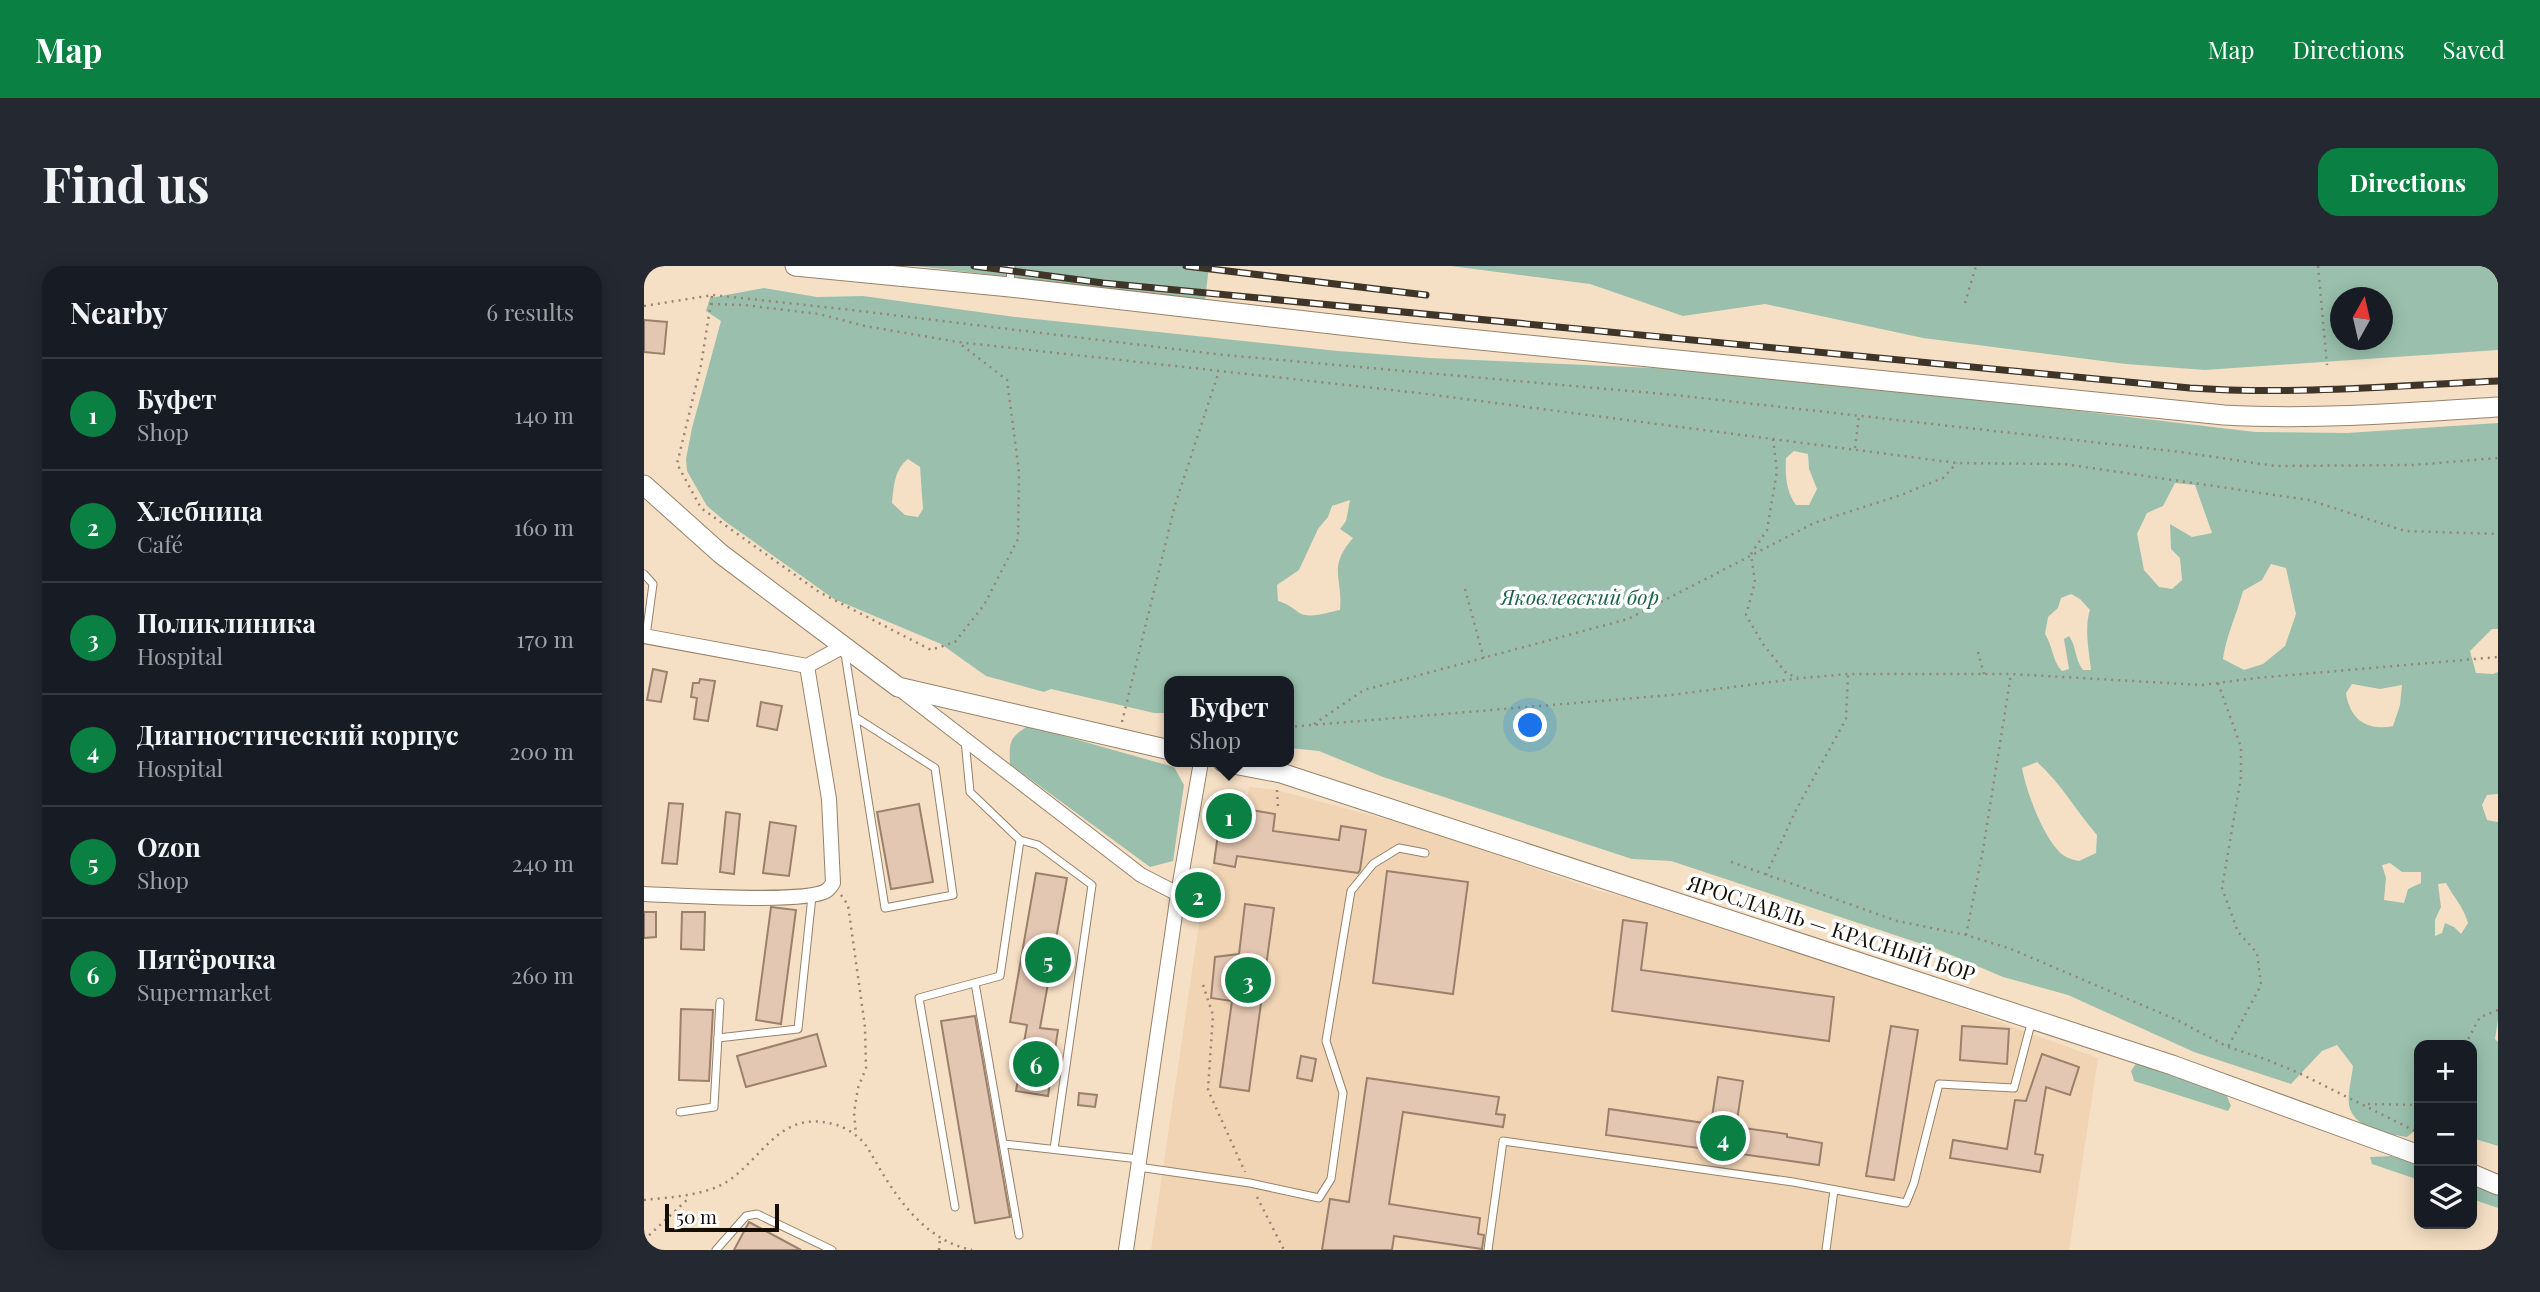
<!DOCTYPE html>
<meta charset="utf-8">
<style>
:root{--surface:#171b24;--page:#242831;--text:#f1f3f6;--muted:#9ea1a6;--line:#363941;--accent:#0b8043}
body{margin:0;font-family:"Playfair Display",serif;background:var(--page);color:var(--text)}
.controls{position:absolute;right:21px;bottom:21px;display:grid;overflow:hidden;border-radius:14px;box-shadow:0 4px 18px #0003}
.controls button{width:63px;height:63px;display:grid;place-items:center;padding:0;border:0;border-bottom:2px solid var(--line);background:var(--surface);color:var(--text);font:35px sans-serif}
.compass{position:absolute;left:1686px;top:21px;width:63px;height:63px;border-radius:50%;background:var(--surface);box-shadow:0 4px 18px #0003;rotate:8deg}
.scale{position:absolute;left:21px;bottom:18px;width:114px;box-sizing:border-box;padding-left:7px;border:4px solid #150e05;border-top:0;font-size:19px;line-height:24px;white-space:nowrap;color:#150e05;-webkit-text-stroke:5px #fff;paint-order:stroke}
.you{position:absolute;left:887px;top:460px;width:24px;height:24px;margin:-18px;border:5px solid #fff;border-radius:50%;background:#1a73e8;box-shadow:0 0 0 10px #1a73e833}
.badge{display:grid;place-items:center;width:46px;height:46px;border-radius:50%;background:var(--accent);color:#fff;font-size:23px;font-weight:700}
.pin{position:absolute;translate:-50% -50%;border:4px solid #fff;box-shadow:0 2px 7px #0006}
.popup{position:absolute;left:520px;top:410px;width:130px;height:91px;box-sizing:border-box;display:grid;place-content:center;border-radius:14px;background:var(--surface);filter:drop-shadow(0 2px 5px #0005);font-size:23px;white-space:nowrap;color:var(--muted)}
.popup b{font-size:26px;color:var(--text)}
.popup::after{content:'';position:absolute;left:50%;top:100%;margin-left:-14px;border:14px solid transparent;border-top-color:var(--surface)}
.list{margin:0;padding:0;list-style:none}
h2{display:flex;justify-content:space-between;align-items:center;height:91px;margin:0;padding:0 28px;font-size:30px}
h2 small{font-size:23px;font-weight:400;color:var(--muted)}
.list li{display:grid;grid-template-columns:46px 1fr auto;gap:21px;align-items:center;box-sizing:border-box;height:112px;padding:0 28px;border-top:2px solid var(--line)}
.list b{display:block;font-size:26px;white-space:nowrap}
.list p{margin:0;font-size:23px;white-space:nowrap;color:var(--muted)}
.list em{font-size:23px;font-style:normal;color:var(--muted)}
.icon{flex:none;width:38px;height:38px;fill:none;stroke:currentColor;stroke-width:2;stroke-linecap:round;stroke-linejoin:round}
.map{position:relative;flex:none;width:1854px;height:984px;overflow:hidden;border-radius:21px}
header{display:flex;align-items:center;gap:42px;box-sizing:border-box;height:98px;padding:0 35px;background:var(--accent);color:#fff}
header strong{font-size:33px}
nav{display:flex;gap:38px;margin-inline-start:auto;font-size:24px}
.intro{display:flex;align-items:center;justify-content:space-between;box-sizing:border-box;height:168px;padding:0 42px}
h1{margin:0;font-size:49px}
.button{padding:18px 32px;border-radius:21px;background:var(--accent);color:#fff;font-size:24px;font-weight:700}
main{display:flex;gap:42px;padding:0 42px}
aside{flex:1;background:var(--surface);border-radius:21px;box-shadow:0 4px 18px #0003}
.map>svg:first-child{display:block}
</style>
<header>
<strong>Map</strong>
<nav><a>Map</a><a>Directions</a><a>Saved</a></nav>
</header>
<div class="intro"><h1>Find us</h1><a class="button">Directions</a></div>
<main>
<aside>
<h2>Nearby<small>6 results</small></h2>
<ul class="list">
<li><span class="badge">1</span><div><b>Буфет</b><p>Shop</p></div><em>140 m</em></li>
<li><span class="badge">2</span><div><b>Хлебница</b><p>Café</p></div><em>160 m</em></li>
<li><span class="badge">3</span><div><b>Поликлиника</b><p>Hospital</p></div><em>170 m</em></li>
<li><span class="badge">4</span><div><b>Диагностический корпус</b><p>Hospital</p></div><em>200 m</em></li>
<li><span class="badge">5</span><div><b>Ozon</b><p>Shop</p></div><em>240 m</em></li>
<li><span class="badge">6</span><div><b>Пятёрочка</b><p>Supermarket</p></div><em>260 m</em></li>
</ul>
</aside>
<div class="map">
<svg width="1854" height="984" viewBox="0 0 1854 984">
<rect width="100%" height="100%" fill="#f6e0c5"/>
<polygon fill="#f0d4b3" points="605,521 633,524 785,565 958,626 1012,638 1273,726 1454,792 1425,984 507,984 560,624 569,598 593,602"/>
<g fill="#9ac0ad" fill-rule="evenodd">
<polygon points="272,0 565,0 561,34"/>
<path d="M 807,0 L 1854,0 L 1854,84 L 1561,104 L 1482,98 L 1279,72 L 1121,38 L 1039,50 L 946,18 ZM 1696,32 L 1738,32 L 1738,74 L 1696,74 Z"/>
<path d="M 120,22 L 173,31 L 219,30 L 371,51 L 694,85 L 786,92 L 1032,103 L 1401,141 L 1611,166 L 1703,167 L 1854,157 L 1854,363 L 1848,363 L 1826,385 L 1832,407 L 1849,408 L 1854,406 L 1854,528 L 1843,529 L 1838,539 L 1843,554 L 1854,556 L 1854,754 L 1851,773 L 1854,776 L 1854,880 L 1828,872 L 1828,779 L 1775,779 L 1775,861 L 1763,871 C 1744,868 1714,864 1706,843 C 1702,832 1708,811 1709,800 L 1693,779 L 1678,785 L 1647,818 L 1550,786 L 1424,729 L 1359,711 L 1293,683 L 1027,595 L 988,593 L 739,511 L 675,485 L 645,482 L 644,415 L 526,415 L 525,447 L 510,447 L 407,423 L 400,426 L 342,410 L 297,378 L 190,333 L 82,256 L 63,240 L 43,205 L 42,193 L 48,162 L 77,55 L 62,45 L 66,32 ZM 1150,185 L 1164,188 L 1165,203 L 1173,223 L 1165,239 L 1152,239 C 1142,225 1141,209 1142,192 ZM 264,193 L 276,201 L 279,243 L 274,251 L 261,249 L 248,237 C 250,220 250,204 264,193 ZM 1531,217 L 1551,219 L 1568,267 L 1548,271 L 1526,258 L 1527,283 L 1536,292 L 1538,314 L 1528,323 L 1515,321 L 1500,304 L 1493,268 L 1503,247 L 1519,240 ZM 706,234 L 702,255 L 696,263 L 709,272 C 683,302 699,311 696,344 C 684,346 665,354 654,346 C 646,340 644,338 634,335 L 633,319 L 655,304 L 674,263 L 684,251 L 688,240 ZM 1627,298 L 1642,302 L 1652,348 L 1641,380 L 1619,398 L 1600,404 L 1579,393 C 1582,370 1593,348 1599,325 L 1618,314 ZM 1427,328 L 1436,333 L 1446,344 C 1440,362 1445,385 1447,404 L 1439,404 C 1430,392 1433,381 1425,370 L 1420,373 L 1425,403 L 1418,405 C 1408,395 1409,380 1401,368 L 1404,351 L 1414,342 L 1417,332 ZM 1708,418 L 1736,423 L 1758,419 L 1756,439 L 1749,460 C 1723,465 1706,454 1702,427 ZM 1393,496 C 1417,517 1432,545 1453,569 L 1452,587 L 1435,595 C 1430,594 1423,592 1419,589 C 1400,574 1382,525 1378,502 ZM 1746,597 L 1758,606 L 1777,606 L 1777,617 L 1764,623 L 1760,637 L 1740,634 L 1742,612 L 1738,599 ZM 1802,617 C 1810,632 1819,640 1824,657 L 1817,668 L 1810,661 L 1801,657 L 1798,667 L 1791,670 L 1791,654 L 1797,641 L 1794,618 Z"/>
<path d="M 384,460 L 530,501 L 540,519 L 529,595 L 506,601 L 366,498 C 365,476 365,472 384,460 Z"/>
<polygon points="1493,796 1582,828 1587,840 1584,845 1490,815 1487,805"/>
<polygon points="1747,890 1775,898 1775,914 1728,898 1726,891"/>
<polygon points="1828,917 1854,928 1854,942 1828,933"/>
</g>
<g fill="#e4c7b2" stroke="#9b806c" stroke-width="2">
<polygon points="0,54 23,56 20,88 0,86"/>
<polygon points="9,403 23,406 17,436 3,434"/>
<polygon points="56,413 71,415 64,455 50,453 53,432 47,431 49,417 55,417"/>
<polygon points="117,436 138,440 133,464 113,460"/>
<polygon points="25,537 39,538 33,598 18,597"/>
<polygon points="275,538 289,616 247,623 233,546"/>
<polygon points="578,539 631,548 629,565 695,574 697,560 722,564 716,604 714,607 593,590 591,601 570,597"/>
<polygon points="82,546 96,548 90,608 76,606"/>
<polygon points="126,556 152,560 145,610 119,607"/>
<polygon points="743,605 824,616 809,728 729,717"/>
<polygon points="392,607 423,612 396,762 414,764 404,830 372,825 383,759 366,756"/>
<polygon points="601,638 630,642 605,825 576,821 588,735 567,732 571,691 595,688"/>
<polygon points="127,641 152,644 137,758 112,754"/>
<polygon points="0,646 12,646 12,671 0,672"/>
<polygon points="38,646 61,646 60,684 37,683"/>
<polygon points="979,654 1003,657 997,704 1190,731 1185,775 968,745"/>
<polygon points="37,743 69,744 65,815 35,814"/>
<polygon points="331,750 366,951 331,957 297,755"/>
<polygon points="1247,760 1274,764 1250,914 1222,910"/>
<polygon points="1318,760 1365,763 1363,798 1316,794"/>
<polygon points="173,768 182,800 102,821 93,790"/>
<polygon points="1398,788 1435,801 1426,829 1402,821 1391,888 1399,889 1396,906 1306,892 1309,874 1363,883 1371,834 1382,835"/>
<polygon points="657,790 672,793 668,815 653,812"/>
<polygon points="1074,811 1099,815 1092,861 1143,868 1143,871 1178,877 1175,899 962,869 965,843 1067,858"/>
<polygon points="723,812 855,831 852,848 861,849 859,861 759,846 745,938 836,952 834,968 840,969 838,983 750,970 748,984 678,984 686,933 705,936"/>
<polygon points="435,827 453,829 451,841 434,839"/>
<polygon points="105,956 157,984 90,984"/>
</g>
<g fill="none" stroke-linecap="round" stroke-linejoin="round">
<defs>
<g id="lane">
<polyline points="366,20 367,0"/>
<polyline points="0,308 9,318 2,370"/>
<polyline points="201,388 211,451 241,642 309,629 291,502 211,451"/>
<polyline points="376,574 394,579 448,619 410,883"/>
<polyline points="331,717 375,969"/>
<polyline points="74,772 154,763 168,630"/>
<polyline points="36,846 70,841 76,736"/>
<polyline points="360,878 495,893"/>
<polyline points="494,901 606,917 675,932 687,913 699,827 682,775 707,625 729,598 755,582 781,587"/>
<polyline points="311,941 275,732 356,710 376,574 326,526 321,474"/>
<polyline points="72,984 102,950 113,948 188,984"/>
<polyline points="844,984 859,875 1149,916 1262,937 1270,917 1295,818 1370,822 1388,754"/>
<polyline points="1182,984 1190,924"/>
</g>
<g id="street">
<polyline points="0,370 163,400 200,380"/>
<polyline points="257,424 497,609 534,628"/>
<path d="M 0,628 C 32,629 159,638 182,625 C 183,625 188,619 189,617 L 185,533 L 163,400"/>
<polyline points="482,984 534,628 557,496"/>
</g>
<g id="secondary">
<path d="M 151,0 L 366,21 L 766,67 L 1580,149 C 1672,154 1762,147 1854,141"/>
<polyline points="0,219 77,288 254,421 526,484"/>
<polyline points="579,496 637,507 1528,799 1775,889"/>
<polyline points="1828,908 1854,919"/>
</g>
</defs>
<use href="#lane" stroke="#978269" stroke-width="9"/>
<use href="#street" stroke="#978269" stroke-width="16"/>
<use href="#secondary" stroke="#978269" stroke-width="21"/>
<g stroke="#958572" stroke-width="2.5" stroke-dasharray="2 5" stroke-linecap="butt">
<polyline points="1674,0 1683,99"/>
<polyline points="68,30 57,99 33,198 57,242 175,326 287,384 311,376 340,339 374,273 375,206 363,114 314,76"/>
<polyline points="1321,37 1332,0"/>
<polyline points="67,38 100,39 175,48 221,60 314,76 775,127 1313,197 1420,198 1665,234 1761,265 1854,268"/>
<polyline points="0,40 69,29 199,43 580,89 1031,129 1537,186 1631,200 1769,199 1854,192"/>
<polyline points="1129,173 1133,205 1123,264 1107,288 1111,316 1102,349 1119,378 1143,408 1154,411"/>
<polyline points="1211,182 1215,150"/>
<polyline points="821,323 840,393"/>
<polyline points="1334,386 1340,408"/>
<polyline points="1574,417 1597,481 1597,511 1578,622 1594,666 1613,687 1617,719 1584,781"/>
<polyline points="478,456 531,239 575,105"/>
<polyline points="670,458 720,424 984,353 1170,257 1257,229 1299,212 1313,197"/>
<polyline points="644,461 1027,429 1158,412 1204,408 1367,408 1558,419 1612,412 1854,391"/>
<polyline points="633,524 634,541"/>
<polyline points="1087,596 1253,655 1322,669 1367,683 1533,754 1584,781 1621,793 1655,807 1775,867"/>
<polyline points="1122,609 1152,544 1202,453 1204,408"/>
<polyline points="197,629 204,639 221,761 222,802 214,822 210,847 212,868"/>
<polyline points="1322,669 1339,584 1367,408"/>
<polyline points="559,719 569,749 564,824 601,906"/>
<polyline points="1821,779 1836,751 1854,744"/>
<polyline points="1724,838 1771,839 1775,834"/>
<polyline points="613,931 640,984"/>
<path d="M 0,934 C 27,931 64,930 87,913 C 123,886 138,843 193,859 C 205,863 219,873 225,884 C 249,927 278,974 328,984"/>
<polyline points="0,974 46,931"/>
<polyline points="295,984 296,973"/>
</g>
<use href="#lane" stroke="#fff" stroke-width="7"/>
<use href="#street" stroke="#fff" stroke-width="14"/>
<use href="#secondary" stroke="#fff" stroke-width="19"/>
<defs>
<g id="rail">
<path d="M 330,0 L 459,17 L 1546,122 C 1649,129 1751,120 1854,115"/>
<polyline points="542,0 782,29"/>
</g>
</defs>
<use href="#rail" stroke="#3e3428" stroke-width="7"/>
<use href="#rail" stroke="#fff" stroke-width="4.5" stroke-dasharray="13" stroke-linecap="butt"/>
</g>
<g text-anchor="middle" stroke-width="7" stroke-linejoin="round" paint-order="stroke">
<g font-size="21" font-style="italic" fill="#1a6449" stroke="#fff">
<text x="936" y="339">Яковлевский бор</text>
</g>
<g font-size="21" fill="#150e05" stroke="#fff">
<text transform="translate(1187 663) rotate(18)" y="7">ЯРОСЛАВЛЬ — КРАСНЫЙ БОР</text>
</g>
</g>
</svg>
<div class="controls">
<button>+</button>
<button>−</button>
<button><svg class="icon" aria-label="layers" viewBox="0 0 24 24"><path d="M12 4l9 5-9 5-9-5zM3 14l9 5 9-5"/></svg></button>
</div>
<svg class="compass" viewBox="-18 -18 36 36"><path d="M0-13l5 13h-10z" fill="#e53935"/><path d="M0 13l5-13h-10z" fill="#9ea1a6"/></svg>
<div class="scale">50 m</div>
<div class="you"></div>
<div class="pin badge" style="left:585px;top:550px">1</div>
<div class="popup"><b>Буфет</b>Shop</div>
<div class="pin badge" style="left:554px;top:629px">2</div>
<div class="pin badge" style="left:604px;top:714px">3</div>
<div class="pin badge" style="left:1079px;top:872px">4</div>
<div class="pin badge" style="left:404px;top:694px">5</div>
<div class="pin badge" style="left:392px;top:798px">6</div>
</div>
</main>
